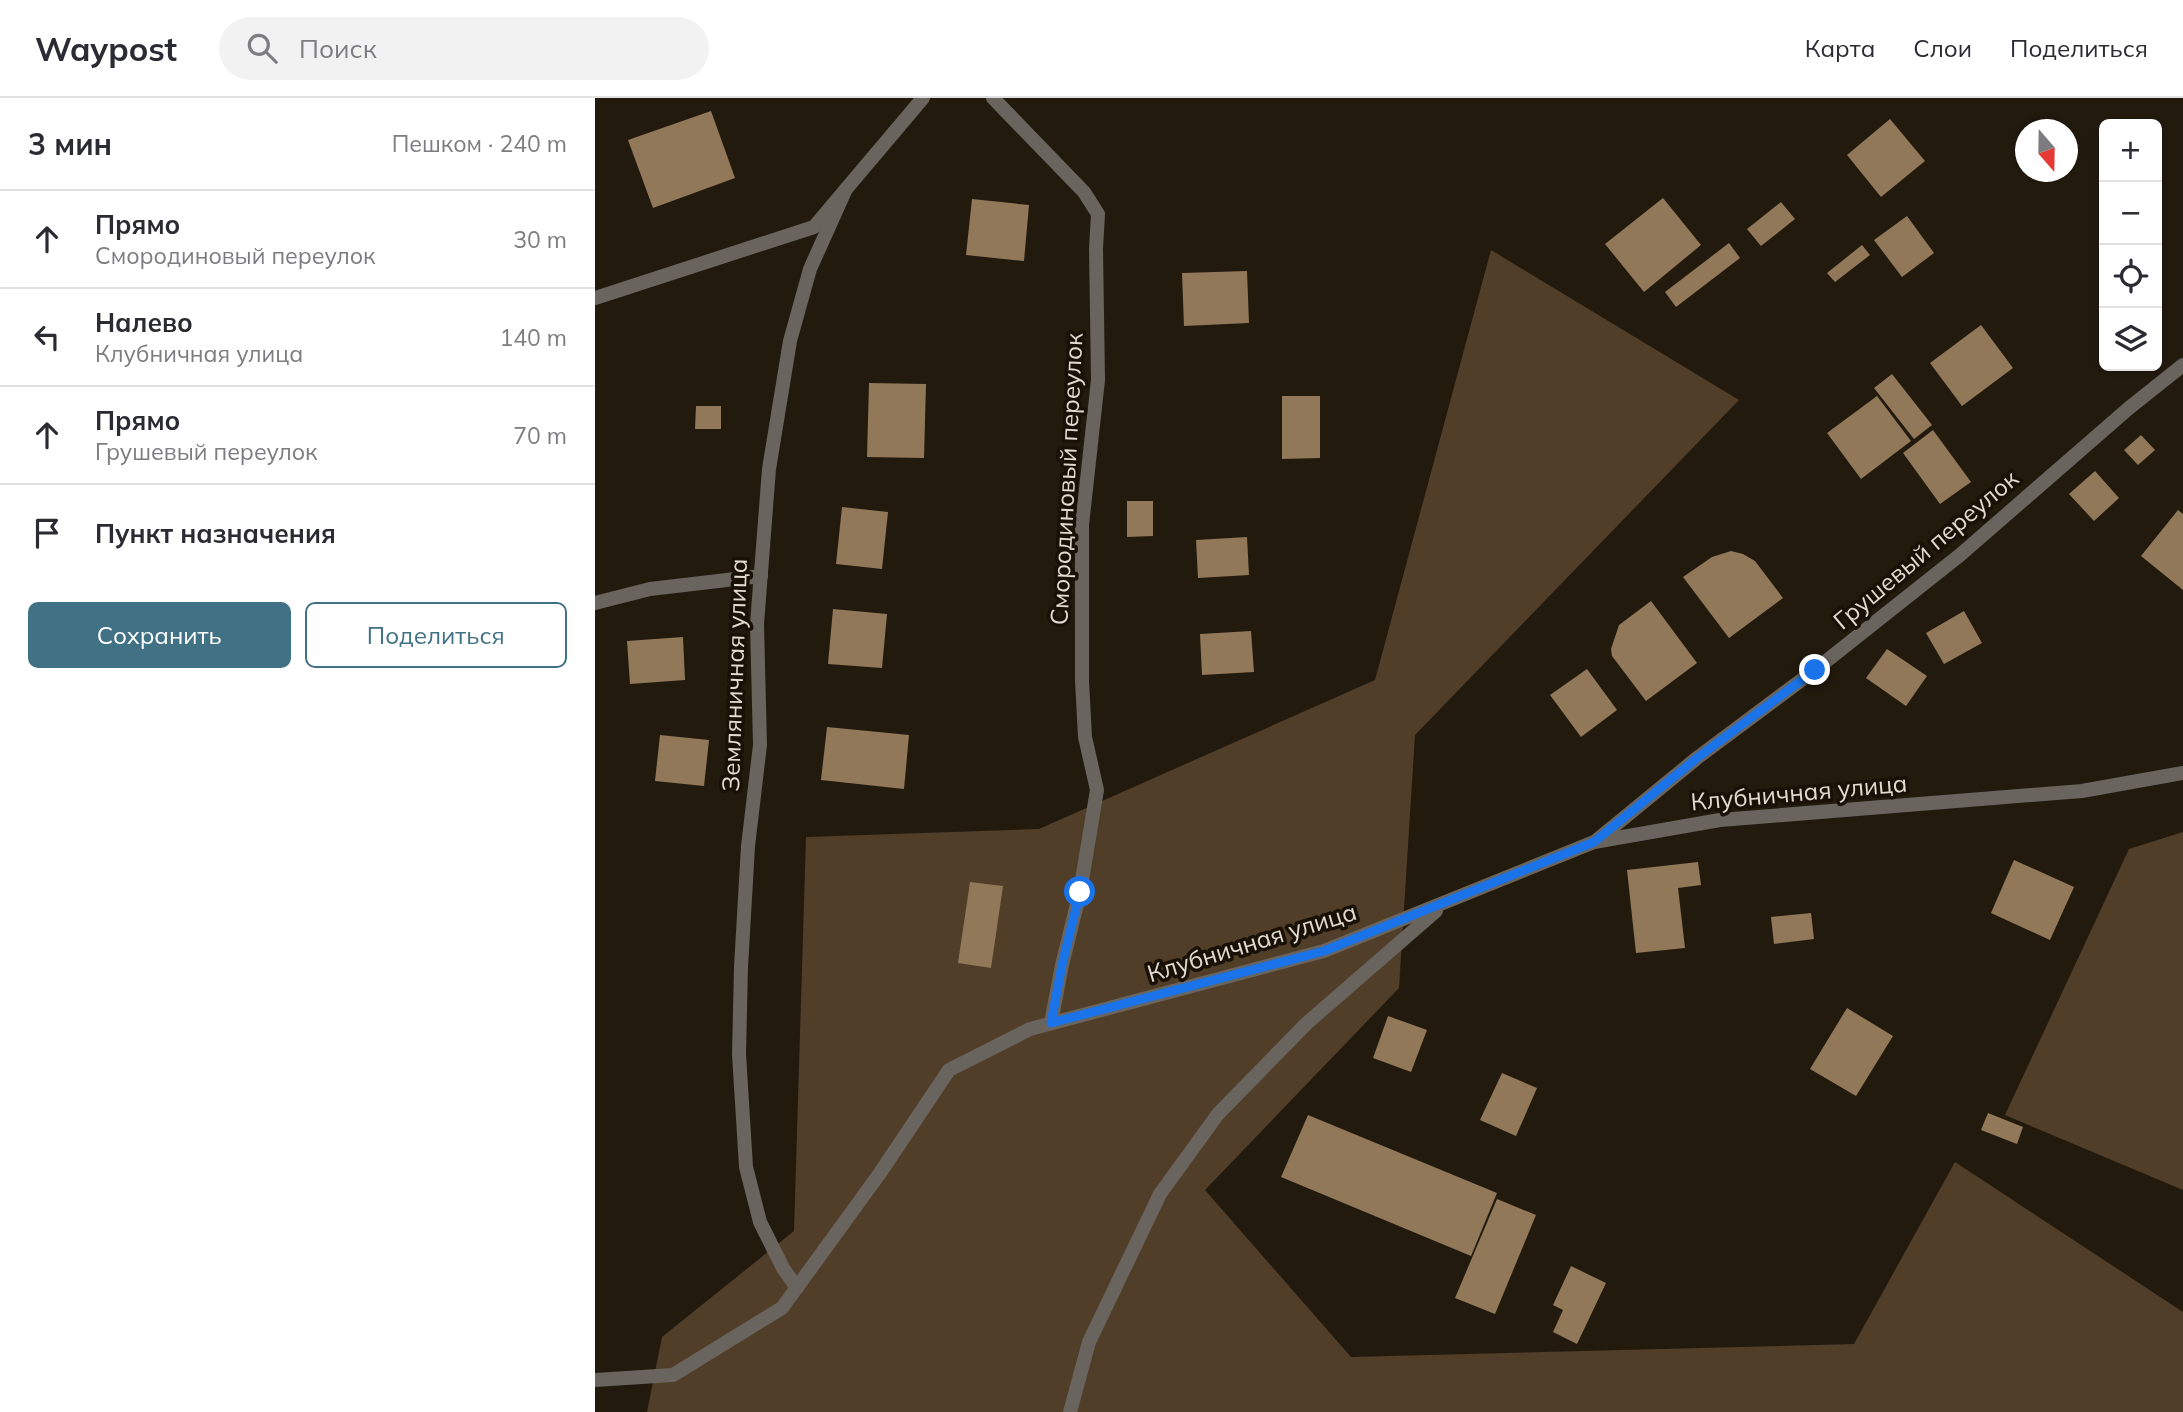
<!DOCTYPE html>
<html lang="ru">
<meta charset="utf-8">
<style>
:root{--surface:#fff;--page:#f2f2f3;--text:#2b2b33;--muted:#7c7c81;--line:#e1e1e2;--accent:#417184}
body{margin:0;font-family:Mulish,sans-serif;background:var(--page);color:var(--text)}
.controls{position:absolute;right:21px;top:21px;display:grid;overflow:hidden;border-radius:10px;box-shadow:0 2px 5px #0004}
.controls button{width:63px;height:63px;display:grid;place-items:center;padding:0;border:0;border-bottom:2px solid var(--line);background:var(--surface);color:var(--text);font:35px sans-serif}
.compass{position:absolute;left:1420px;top:21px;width:63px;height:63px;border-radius:50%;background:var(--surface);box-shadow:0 2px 5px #0004;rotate:160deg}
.stop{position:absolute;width:21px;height:21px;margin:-16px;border:5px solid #1a73e8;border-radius:50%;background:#fff}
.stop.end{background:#1a73e8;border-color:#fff;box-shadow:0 2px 7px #0008}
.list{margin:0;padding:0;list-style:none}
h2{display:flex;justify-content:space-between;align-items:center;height:91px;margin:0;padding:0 28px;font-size:30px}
h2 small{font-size:23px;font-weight:400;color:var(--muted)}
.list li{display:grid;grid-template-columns:46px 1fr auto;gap:21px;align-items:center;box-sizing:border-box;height:98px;padding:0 28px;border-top:2px solid var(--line)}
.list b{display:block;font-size:26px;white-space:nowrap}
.list p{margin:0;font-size:23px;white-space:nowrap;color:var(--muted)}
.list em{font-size:23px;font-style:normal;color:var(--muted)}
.actions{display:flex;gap:14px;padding:21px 28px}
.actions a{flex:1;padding:16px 0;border:2px solid var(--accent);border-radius:10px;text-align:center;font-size:24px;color:var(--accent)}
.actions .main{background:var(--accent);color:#fff}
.icon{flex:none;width:38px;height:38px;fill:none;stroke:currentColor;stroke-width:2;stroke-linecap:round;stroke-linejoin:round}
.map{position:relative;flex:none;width:1588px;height:1314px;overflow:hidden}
header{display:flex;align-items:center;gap:42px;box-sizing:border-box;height:98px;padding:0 35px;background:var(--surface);border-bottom:2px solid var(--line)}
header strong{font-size:33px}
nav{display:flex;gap:38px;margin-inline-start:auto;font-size:24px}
.search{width:490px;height:63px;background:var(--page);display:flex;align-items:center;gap:18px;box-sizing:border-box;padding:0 24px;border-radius:38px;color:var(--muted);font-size:26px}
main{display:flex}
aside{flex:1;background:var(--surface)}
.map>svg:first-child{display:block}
</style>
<header>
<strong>Waypost</strong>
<div class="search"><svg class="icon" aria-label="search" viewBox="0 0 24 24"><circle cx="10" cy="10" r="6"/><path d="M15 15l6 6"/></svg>Поиск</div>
<nav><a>Карта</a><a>Слои</a><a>Поделиться</a></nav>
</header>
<main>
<aside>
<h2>3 мин<small>Пешком · 240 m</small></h2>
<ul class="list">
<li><svg class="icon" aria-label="ahead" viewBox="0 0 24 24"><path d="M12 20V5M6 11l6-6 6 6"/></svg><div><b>Прямо</b><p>Смородиновый переулок</p></div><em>30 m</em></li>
<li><svg class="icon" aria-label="left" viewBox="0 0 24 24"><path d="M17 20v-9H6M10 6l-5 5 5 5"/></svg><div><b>Налево</b><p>Клубничная улица</p></div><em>140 m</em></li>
<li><svg class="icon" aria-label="ahead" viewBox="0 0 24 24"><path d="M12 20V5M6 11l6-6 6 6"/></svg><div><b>Прямо</b><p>Грушевый переулок</p></div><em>70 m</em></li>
<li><svg class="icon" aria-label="arrive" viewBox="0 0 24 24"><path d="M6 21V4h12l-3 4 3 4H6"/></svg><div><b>Пункт назначения</b></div></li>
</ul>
<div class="actions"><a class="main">Сохранить</a><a>Поделиться</a></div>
</aside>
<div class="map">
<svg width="1588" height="1314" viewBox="0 0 1588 1314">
<rect width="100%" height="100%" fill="#231a0e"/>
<g fill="#503e28">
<polygon points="896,152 1144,302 820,637 804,890 610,1092 756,1259 1259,1246 1360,1064 1588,1214 1588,1314 52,1314 67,1239 199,1133 211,739 444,731 780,582"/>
<polygon points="1588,734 1588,1092 1410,1017 1534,751"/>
</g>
<g fill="#917859">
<polygon points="116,13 140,80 58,110 33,42"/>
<polygon points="1295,21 1330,63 1286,99 1252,57"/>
<polygon points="1068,100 1106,147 1049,194 1010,146"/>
<polygon points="377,101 434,107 429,163 371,157"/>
<polygon points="1186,104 1200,121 1166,148 1152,131"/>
<polygon points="1312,118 1339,155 1307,179 1279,142"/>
<polygon points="1134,145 1145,160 1081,209 1070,194"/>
<polygon points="1267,147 1275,157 1240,184 1232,175"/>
<polygon points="652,173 654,225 589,228 587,175"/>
<polygon points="1386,227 1418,270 1367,308 1335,265"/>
<polygon points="1297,276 1337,327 1319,341 1279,290"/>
<polygon points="274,285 331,286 329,360 272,359"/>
<polygon points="687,298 725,298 725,360 687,361"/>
<polygon points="1282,298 1316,343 1266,381 1232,335"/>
<polygon points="101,308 126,308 126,331 100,331"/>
<polygon points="1338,332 1376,384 1345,406 1308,355"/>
<polygon points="1546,337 1560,352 1543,367 1529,352"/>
<polygon points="1500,373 1524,400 1499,423 1474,396"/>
<polygon points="532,403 558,403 558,438 532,439"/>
<polygon points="247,409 293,414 287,471 241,466"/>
<polygon points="1583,412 1588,416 1588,492 1546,458"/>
<polygon points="652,439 654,477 603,480 601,442"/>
<polygon points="1136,453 1148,456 1160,463 1188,500 1134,540 1088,479 1117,459"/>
<polygon points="1056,503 1102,565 1051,603 1017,558 1016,551 1024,527"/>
<polygon points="238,511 292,516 287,570 233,566"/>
<polygon points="1369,513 1387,545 1349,566 1331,535"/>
<polygon points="656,533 659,574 607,577 605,536"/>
<polygon points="88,539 90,582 35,586 32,543"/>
<polygon points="1292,551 1332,578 1311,608 1271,580"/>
<polygon points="992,571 1022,612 986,639 955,597"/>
<polygon points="232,629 314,637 309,691 226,682"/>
<polygon points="65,637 114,642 109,688 60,683"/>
<polygon points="1419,762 1479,789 1455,842 1396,815"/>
<polygon points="1103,764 1106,787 1083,790 1090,850 1041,855 1032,772"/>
<polygon points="375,784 408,788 396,870 363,865"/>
<polygon points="1216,815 1219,841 1179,846 1176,819"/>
<polygon points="1252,910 1298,938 1261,998 1215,971"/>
<polygon points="793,918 832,932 816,974 778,960"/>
<polygon points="907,975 942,990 921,1038 885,1022"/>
<polygon points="1393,1015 1428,1029 1422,1046 1386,1032"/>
<polygon points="713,1017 902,1095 876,1158 686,1079"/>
<polygon points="902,1101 941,1117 900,1216 860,1200"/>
<polygon points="976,1168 1011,1185 982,1246 958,1234 968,1212 958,1207"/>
</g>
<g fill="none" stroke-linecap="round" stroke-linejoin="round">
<g stroke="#69645e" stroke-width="14">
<polyline points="398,0 489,94 503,116 501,150 503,282 487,427 487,583 490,639 502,692 485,794 467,867 456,925"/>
<polyline points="0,200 219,129 328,0"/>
<polyline points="0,505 55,491 166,478"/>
<polyline points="1002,742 1102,660 1220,572 1365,457 1534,310 1588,267"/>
<polyline points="202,1190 188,1170 165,1124 151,1069 144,956 146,869 153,748 165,647 162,526 174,371 195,243 215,171 251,91"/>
<polyline points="0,1282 78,1277 187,1210 285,1075 354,972 435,931 729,853 999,744 1125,722 1487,693 1588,675"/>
<polyline points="475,1314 494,1244 565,1096 623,1016 712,925 841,813"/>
</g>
</g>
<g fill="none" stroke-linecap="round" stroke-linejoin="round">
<polyline stroke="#1a73e8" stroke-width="9" points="485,794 467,867 456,925 729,853 999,744 1102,660 1220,572"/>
</g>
<g text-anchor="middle" stroke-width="7" stroke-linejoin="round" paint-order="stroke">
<g font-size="24" fill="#e2dbd3" stroke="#1a1106">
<text transform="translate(472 381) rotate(-87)" y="8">Смородиновый переулок</text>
<text transform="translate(1331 452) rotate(-40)" y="8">Грушевый переулок</text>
<text transform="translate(140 577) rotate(-88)" y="8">Земляничная улица</text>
<text transform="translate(1204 695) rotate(-5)" y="8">Клубничная улица</text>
<text transform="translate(657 845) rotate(-17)" y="8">Клубничная улица</text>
</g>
</g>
</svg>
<div class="controls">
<button>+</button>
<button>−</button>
<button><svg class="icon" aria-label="locate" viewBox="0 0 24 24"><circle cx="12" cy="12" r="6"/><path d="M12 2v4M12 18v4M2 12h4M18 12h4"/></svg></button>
<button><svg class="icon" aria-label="layers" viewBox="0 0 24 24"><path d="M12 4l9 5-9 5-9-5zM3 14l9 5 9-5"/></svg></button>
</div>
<svg class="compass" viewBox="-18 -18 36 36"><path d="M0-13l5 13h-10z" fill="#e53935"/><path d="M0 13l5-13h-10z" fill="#7c7c81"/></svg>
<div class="stop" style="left:485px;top:794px"></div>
<div class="stop end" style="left:1220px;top:572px"></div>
</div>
</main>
